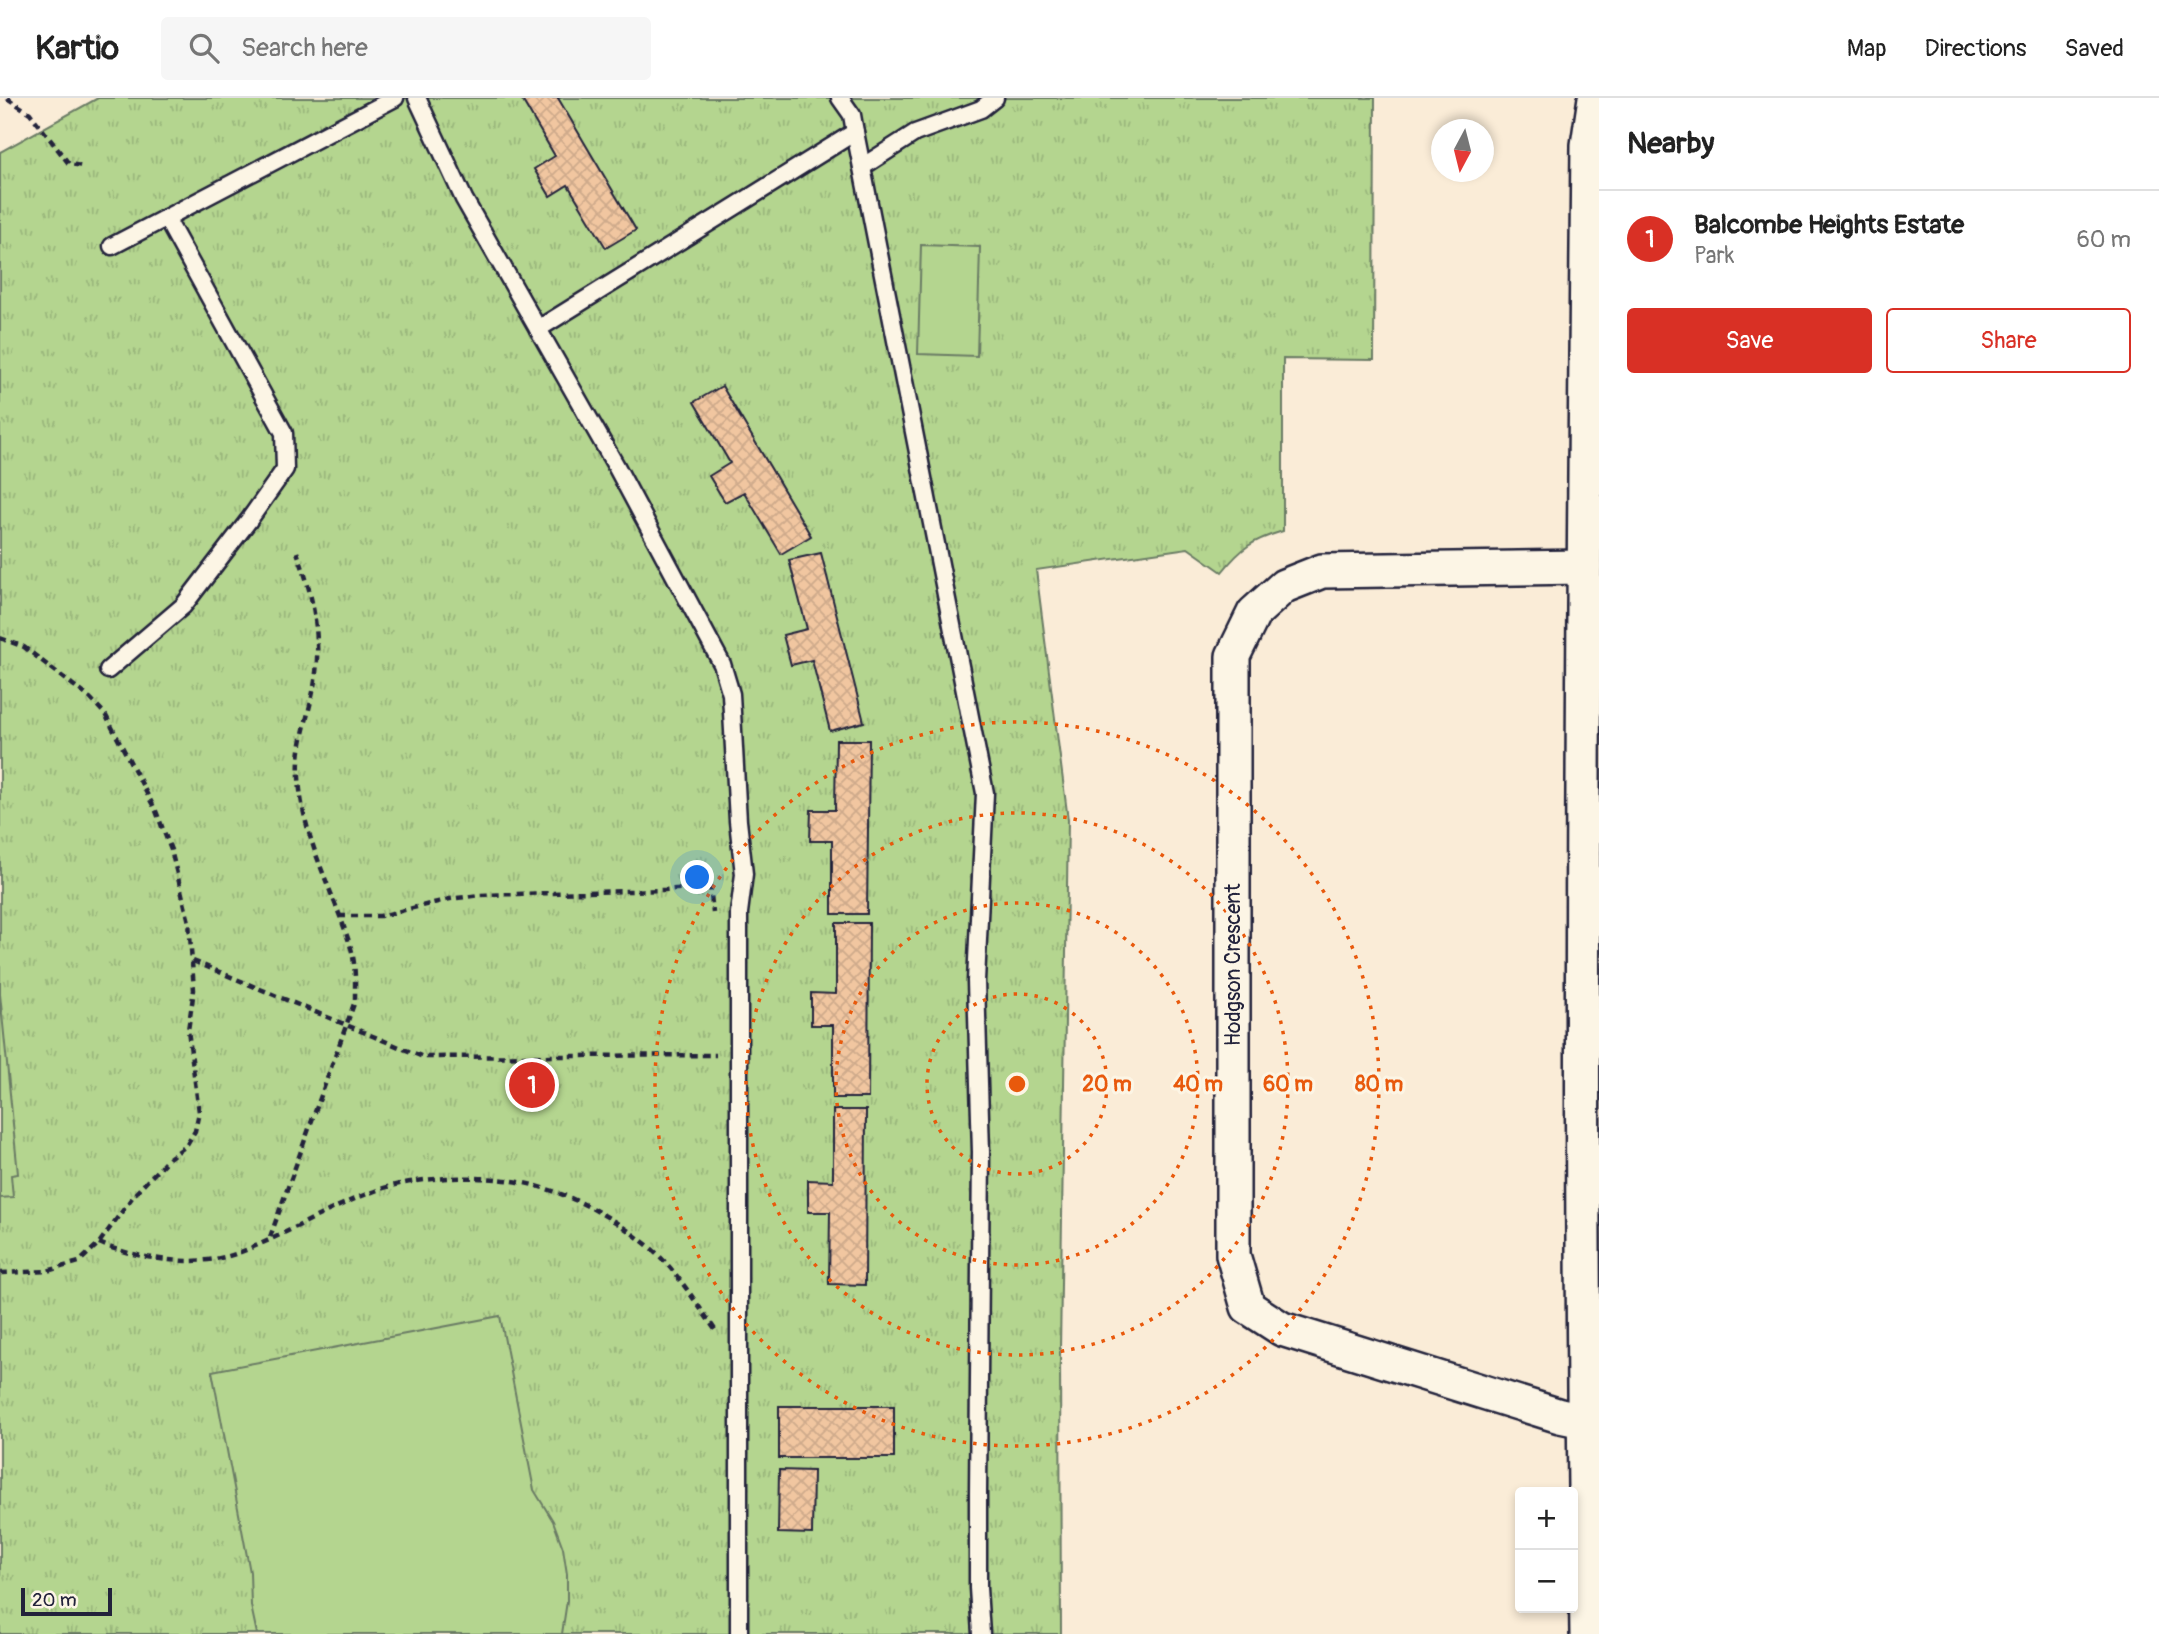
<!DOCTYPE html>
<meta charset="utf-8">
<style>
:root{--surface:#fff;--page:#f6f6f6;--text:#222;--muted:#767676;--line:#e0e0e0;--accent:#d93025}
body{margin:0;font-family:Pangolin,sans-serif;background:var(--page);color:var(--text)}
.controls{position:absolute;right:21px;bottom:21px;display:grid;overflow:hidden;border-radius:7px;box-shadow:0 4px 10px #0003}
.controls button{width:63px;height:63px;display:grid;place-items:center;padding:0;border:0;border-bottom:2px solid var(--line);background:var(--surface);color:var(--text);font:35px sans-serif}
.compass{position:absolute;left:1431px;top:21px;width:63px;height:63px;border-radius:50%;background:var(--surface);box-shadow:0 4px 10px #0003;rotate:187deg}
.scale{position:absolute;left:21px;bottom:18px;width:91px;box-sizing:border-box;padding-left:7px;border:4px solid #22223b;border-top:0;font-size:19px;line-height:24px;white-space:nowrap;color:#22223b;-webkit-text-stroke:5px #fcf5e5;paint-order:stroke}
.you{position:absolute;left:698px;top:780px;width:24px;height:24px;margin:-18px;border:5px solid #fff;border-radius:50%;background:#1a73e8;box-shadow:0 0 0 10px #1a73e833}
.badge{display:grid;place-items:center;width:46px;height:46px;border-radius:50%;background:var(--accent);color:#fff;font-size:23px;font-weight:700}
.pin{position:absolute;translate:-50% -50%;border:4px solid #fff;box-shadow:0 2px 7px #0006}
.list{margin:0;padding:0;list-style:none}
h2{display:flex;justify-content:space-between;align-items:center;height:91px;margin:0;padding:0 28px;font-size:30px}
h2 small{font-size:23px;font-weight:400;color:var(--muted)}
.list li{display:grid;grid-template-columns:46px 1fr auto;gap:21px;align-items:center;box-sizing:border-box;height:98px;padding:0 28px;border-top:2px solid var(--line)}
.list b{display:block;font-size:26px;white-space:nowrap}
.list p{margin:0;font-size:23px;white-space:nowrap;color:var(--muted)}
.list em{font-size:23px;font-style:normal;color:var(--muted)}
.actions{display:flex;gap:14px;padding:21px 28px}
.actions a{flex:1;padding:16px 0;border:2px solid var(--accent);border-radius:7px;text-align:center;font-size:24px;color:var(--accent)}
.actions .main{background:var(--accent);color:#fff}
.icon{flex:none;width:38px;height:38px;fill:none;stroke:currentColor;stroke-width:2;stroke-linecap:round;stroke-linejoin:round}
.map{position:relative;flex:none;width:1599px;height:1536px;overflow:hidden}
header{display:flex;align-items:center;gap:42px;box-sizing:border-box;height:98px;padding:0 35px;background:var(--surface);border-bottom:2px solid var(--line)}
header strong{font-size:33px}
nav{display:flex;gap:38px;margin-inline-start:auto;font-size:24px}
.search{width:490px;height:63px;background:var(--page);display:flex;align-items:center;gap:18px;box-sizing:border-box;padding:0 24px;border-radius:7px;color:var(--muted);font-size:26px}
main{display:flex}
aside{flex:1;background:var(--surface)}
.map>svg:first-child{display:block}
</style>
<header>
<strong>Kartio</strong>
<div class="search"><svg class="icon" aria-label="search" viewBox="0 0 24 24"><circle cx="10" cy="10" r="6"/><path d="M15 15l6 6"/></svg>Search here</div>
<nav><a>Map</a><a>Directions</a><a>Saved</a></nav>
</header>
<main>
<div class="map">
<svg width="1599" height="1536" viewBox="0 0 1599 1536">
<defs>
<pattern id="grass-tufts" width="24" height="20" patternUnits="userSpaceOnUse" patternTransform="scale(1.75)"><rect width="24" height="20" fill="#b4d58f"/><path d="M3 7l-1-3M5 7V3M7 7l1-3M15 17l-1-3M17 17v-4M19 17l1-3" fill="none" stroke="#9ab77c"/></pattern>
<pattern id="building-cross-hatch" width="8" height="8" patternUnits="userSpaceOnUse" patternTransform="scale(1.75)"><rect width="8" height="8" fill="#f1c6a0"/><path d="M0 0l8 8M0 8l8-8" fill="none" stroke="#ceaa8b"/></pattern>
</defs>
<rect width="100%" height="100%" fill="#faecd7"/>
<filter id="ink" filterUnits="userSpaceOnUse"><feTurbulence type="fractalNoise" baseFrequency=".0143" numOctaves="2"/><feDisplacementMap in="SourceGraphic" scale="14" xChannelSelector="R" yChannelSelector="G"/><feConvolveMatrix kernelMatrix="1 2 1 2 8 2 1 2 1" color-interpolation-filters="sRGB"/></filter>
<g filter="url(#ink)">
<path fill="url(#grass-tufts)" stroke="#6b7c65" stroke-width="2" d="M 98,0 L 1375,0 L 1374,262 L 1283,261 L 1283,433 C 1253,442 1242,449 1222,474 L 1188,450 L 1036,472 L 1068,722 L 1060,1252 L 1061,1536 L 0,1536 L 0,54 Z"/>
<g fill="#b4d58f" stroke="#6b7c65" stroke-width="2">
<polygon points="921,147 980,149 977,258 918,256"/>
<polygon points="0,896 18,1076 11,1077 13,1099 0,1100"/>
<polygon points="500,1218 534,1392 553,1423 563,1450 567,1476 567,1503 562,1536 257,1536 251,1508 250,1474 212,1273"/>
</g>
<g fill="url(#building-cross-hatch)" stroke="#22223b" stroke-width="2">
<polygon points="521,0 558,0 636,132 606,150 568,87 550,98 534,71 555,58"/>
<polygon points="722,288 811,438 781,456 744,394 725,404 709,378 730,365 694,304"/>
<polygon points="821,455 864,624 830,633 812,562 791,567 783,537 807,531 789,462"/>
<polygon points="836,642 869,642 867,816 832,816 832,743 810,743 811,712 835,712"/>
<polygon points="836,825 869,825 868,1000 833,1000 833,927 811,927 811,895 836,896"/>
<polygon points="833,1012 866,1012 865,1187 829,1186 830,1114 808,1114 808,1082 833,1083"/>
<rect x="779" y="1308" width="115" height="52"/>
<polygon points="779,1372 813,1373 812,1436 778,1435"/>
</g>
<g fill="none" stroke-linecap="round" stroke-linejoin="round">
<defs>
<g id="service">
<polyline points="417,0 464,101 616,368 722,566 731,596 738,723 744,776 739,815 739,1536"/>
<polyline points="840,0 852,17 855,34 985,695 976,883 981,1054 978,1395 978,1490 981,1536"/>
<polyline points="862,69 915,35 981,11 995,0"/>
<polyline points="112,148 395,0"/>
<polyline points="538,231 855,34"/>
<polyline points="108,572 183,508 249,422 285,371 284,335 166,120"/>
</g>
<g id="minor">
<polyline points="1584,1323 1560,1318 1282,1231 1248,1209 1233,1157 1233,558 1254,515 1284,488 1322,473 1584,469"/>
<path d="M 1587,1536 C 1579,1040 1583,543 1588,47 L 1595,0"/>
</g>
</defs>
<use href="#service" stroke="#22223b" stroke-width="21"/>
<use href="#minor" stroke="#22223b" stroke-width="38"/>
<g stroke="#22223b" stroke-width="4.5" stroke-dasharray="7 5" stroke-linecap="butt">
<polyline points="7,0 30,15 69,66 83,68"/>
<polyline points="0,540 24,549 90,600 105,616 156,713 171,752 189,824 194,892 188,932 199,1014 195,1033 186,1048 169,1060 134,1097 99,1145 79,1164 47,1173 0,1175"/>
<polyline points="339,818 380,818 450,801 480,797 664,792 710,788 713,815"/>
<polyline points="193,863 423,959 716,957"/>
<path d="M 270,1139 L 355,903 C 355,885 356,868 351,850 C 334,794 301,738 299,678 C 297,648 307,623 313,594 C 323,545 314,499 297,454"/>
<path d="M 99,1145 C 137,1161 195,1170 235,1156 C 283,1139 327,1110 375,1093 C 418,1077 490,1076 533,1087 C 573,1097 615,1121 646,1146 C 673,1167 696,1205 716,1233"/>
</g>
<use href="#service" stroke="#fcf5e5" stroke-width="16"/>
<use href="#minor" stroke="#fcf5e5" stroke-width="33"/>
</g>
</g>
<g fill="none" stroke="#e8590c" stroke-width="3.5" stroke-dasharray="3.5 7">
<circle cx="1017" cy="986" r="90"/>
<circle cx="1017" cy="986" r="181"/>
<circle cx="1017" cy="986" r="271"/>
<circle cx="1017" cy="986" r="362"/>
</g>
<g text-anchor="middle" stroke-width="6" stroke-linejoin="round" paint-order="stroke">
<g font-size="21" fill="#22223b" stroke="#fcf5e5">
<text transform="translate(1233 867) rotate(-90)" y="7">Hodgson Crescent</text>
</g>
</g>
<circle cx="1017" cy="986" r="10" fill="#e8590c" stroke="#fcf5e5" stroke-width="3.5"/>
<g font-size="21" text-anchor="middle" font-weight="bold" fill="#e8590c" stroke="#fcf5e5" stroke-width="6" stroke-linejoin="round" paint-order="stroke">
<text x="1107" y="993">20 m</text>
<text x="1198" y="993">40 m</text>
<text x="1288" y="993">60 m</text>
<text x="1379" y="993">80 m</text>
</g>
</svg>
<div class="controls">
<button>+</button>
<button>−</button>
</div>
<svg class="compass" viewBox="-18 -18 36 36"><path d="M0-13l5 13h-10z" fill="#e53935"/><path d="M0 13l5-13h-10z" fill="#767676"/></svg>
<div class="scale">20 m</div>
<div class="you"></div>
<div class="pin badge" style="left:532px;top:987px">1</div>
</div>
<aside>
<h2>Nearby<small></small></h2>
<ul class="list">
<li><span class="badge">1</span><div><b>Balcombe Heights Estate</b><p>Park</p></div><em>60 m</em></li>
</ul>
<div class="actions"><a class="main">Save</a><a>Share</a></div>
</aside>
</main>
